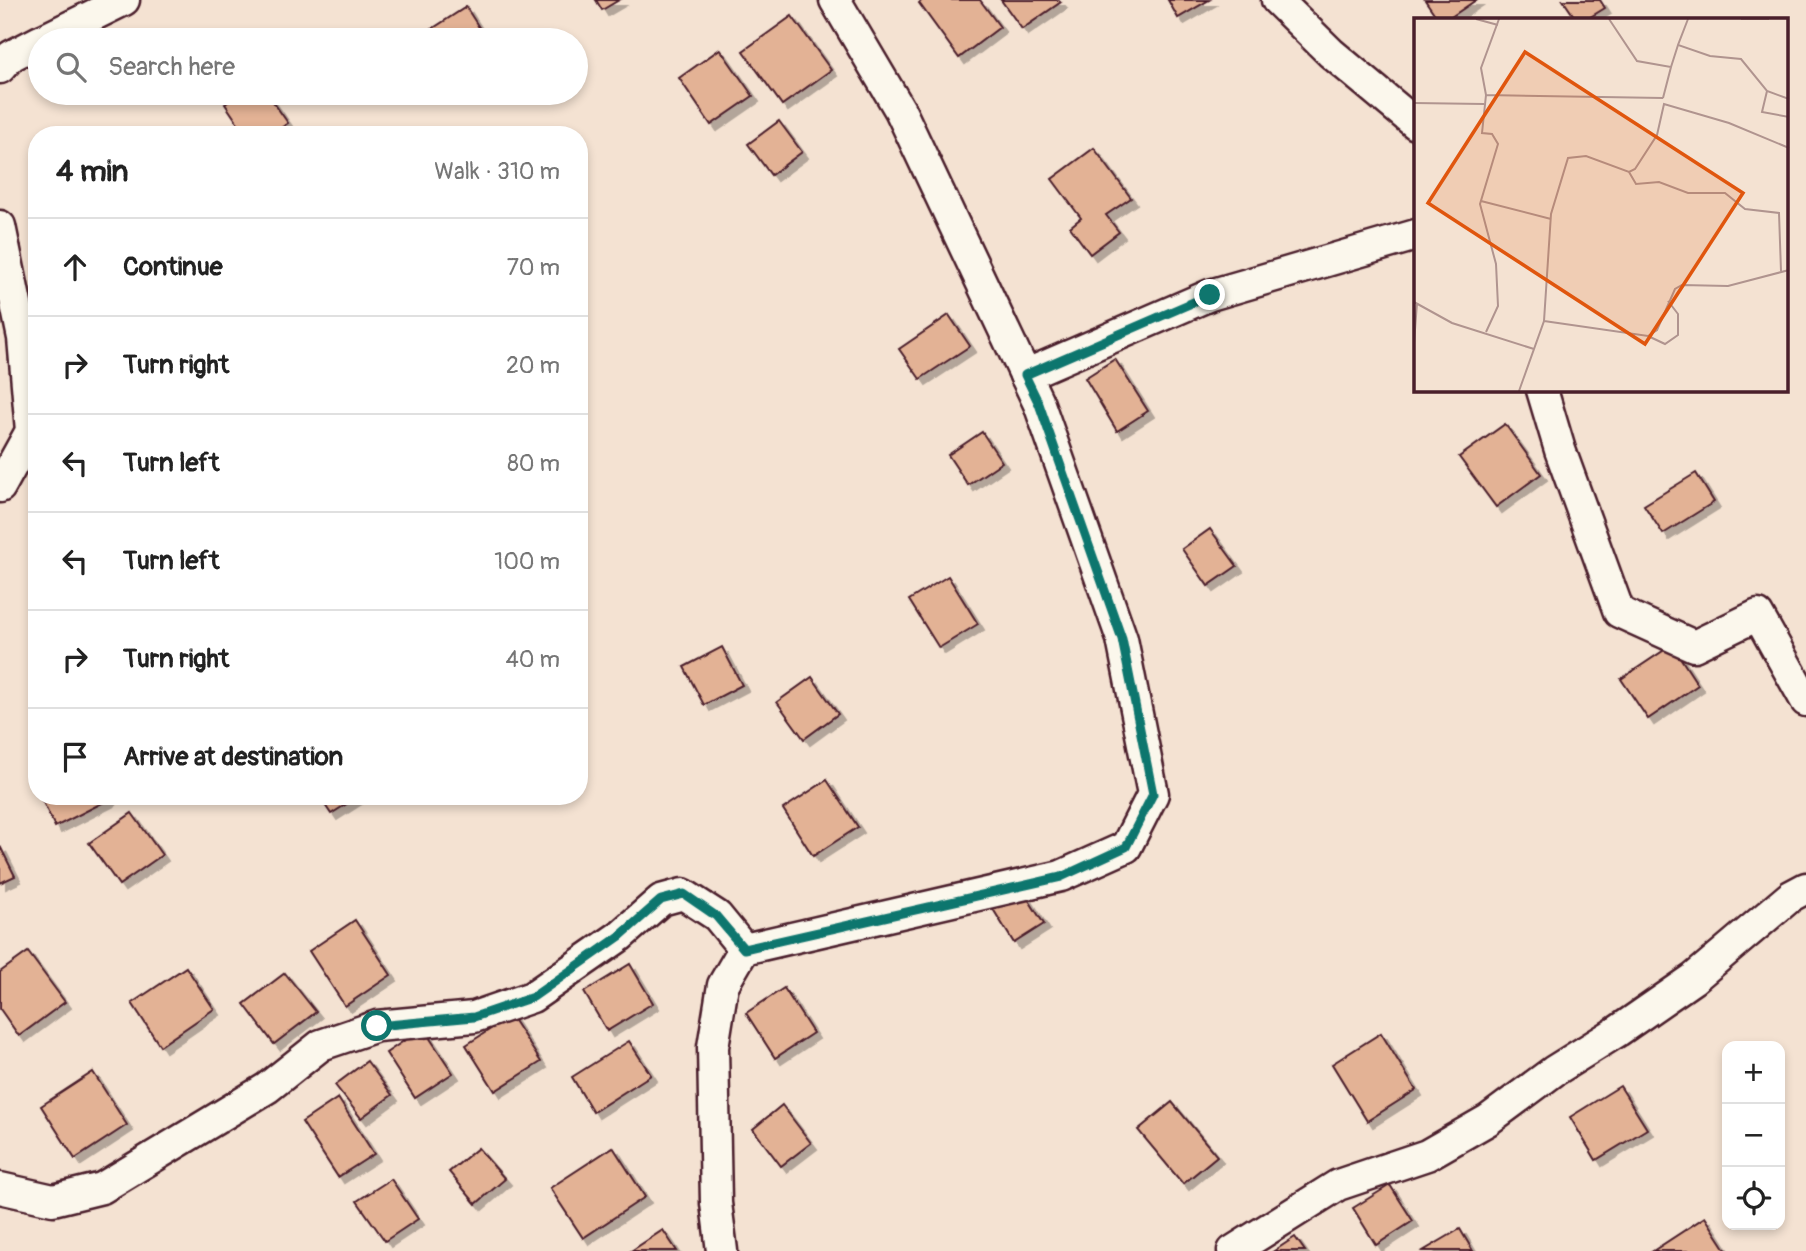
<!DOCTYPE html>
<meta charset="utf-8">
<style>
:root{--surface:#fff;--page:#f2f2f2;--text:#222;--muted:#767676;--line:#e0e0e0}
body{margin:0;font-family:Pangolin,sans-serif;background:var(--page);color:var(--text)}
.controls{position:absolute;right:21px;bottom:21px;display:grid;overflow:hidden;border-radius:14px;box-shadow:0 4px 10px #0003}
.controls button{width:63px;height:63px;display:grid;place-items:center;padding:0;border:0;border-bottom:2px solid var(--line);background:var(--surface);color:var(--text);font:35px sans-serif}
.stop{position:absolute;width:21px;height:21px;margin:-16px;border:5px solid #0f766e;border-radius:50%;background:#fff}
.stop.end{background:#0f766e;border-color:#fff;box-shadow:0 2px 7px #0008}
.list{margin:0;padding:0;list-style:none}
h2{display:flex;justify-content:space-between;align-items:center;height:91px;margin:0;padding:0 28px;font-size:30px}
h2 small{font-size:23px;font-weight:400;color:var(--muted)}
.list li{display:grid;grid-template-columns:46px 1fr auto;gap:21px;align-items:center;box-sizing:border-box;height:98px;padding:0 28px;border-top:2px solid var(--line)}
.list b{display:block;font-size:26px;white-space:nowrap}
.list em{font-size:23px;font-style:normal;color:var(--muted)}
.icon{flex:none;width:38px;height:38px;fill:none;stroke:currentColor;stroke-width:2;stroke-linecap:round;stroke-linejoin:round}
.map{position:relative;flex:none;width:1806px;height:1251px;overflow:hidden}
.search{position:absolute;background:var(--surface);box-shadow:0 4px 10px #0003;left:28px;top:28px;width:560px;height:77px;display:flex;align-items:center;gap:18px;box-sizing:border-box;padding:0 24px;border-radius:38px;color:var(--muted);font-size:26px}
.panel{position:absolute;background:var(--surface);box-shadow:0 4px 10px #0003;left:28px;top:126px;width:560px;height:679px;border-radius:28px}
.map>svg:first-child{display:block}
</style>
<div class="map">
<svg width="1806" height="1251" viewBox="0 0 1806 1251">
<defs>
<filter id="shadow"><feDropShadow dx="6" dy="6" stdDeviation="0" flood-color="#0004"/></filter>
</defs>
<rect width="100%" height="100%" fill="#f4e2d2"/>
<filter id="ink" filterUnits="userSpaceOnUse"><feTurbulence type="fractalNoise" baseFrequency=".0143" numOctaves="2"/><feDisplacementMap in="SourceGraphic" scale="14" xChannelSelector="R" yChannelSelector="G"/><feConvolveMatrix kernelMatrix="1 2 1 2 8 2 1 2 1" color-interpolation-filters="sRGB"/></filter>
<g filter="url(#ink)">
<g fill="#e3b295" stroke="#4a1f2b" stroke-width="2" filter="url(#shadow)">
<polygon points="596,0 619,0 602,10"/>
<polygon points="922,0 980,0 1000,27 959,58 919,3"/>
<polygon points="1001,0 1059,0 1061,2 1022,29"/>
<polygon points="1168,0 1209,0 1178,18"/>
<polygon points="1425,0 1476,0 1448,19 1438,19"/>
<polygon points="1563,0 1600,0 1605,8 1587,19 1576,19"/>
<polygon points="466,7 487,40 415,40"/>
<polygon points="792,16 831,70 782,105 743,51"/>
<polygon points="720,49 753,96 711,125 679,78"/>
<polygon points="241,93 267,93 288,123 271,135 246,135 225,104"/>
<polygon points="779,121 802,152 771,175 748,144"/>
<polygon points="1094,148 1131,198 1106,215 1119,232 1090,254 1070,227 1081,218 1052,179"/>
<polygon points="949,315 970,346 920,379 899,349"/>
<polygon points="1115,359 1148,411 1117,431 1085,378"/>
<polygon points="1505,424 1541,474 1496,507 1459,457"/>
<polygon points="982,432 1002,462 968,485 948,455"/>
<polygon points="1696,473 1714,502 1663,534 1644,505"/>
<polygon points="1210,529 1237,566 1208,586 1182,549"/>
<polygon points="948,576 978,624 939,648 909,600"/>
<polygon points="1672,645 1698,685 1648,719 1621,679"/>
<polygon points="722,647 742,685 704,705 684,667"/>
<polygon points="812,677 838,714 804,739 777,702"/>
<polygon points="827,780 858,827 813,856 783,809"/>
<polygon points="40,796 108,796 110,799 55,827"/>
<polygon points="319,796 359,796 331,814"/>
<polygon points="132,813 162,855 119,885 89,843"/>
<polygon points="0,846 15,876 0,883"/>
<polygon points="1023,891 1044,924 1014,943 993,909"/>
<polygon points="355,920 391,975 345,1006 309,951"/>
<polygon points="28,952 65,1002 19,1036 0,1009 0,972"/>
<polygon points="630,964 653,1003 607,1031 584,992"/>
<polygon points="186,967 214,1009 160,1046 132,1003"/>
<polygon points="285,973 316,1012 274,1044 244,1004"/>
<polygon points="784,988 813,1033 775,1058 746,1013"/>
<polygon points="511,1016 541,1062 495,1091 466,1045"/>
<polygon points="423,1028 453,1073 415,1098 386,1053"/>
<polygon points="1381,1033 1416,1090 1367,1121 1332,1064"/>
<polygon points="629,1041 651,1075 593,1112 572,1077"/>
<polygon points="367,1061 392,1095 361,1118 335,1085"/>
<polygon points="93,1072 127,1125 75,1159 41,1106"/>
<polygon points="1620,1086 1647,1129 1596,1160 1570,1117"/>
<polygon points="338,1098 374,1154 338,1177 302,1122"/>
<polygon points="1172,1102 1217,1156 1183,1184 1138,1130"/>
<polygon points="782,1105 811,1143 781,1166 753,1129"/>
<polygon points="613,1147 645,1197 583,1238 550,1188"/>
<polygon points="478,1148 505,1179 476,1204 449,1172"/>
<polygon points="391,1179 418,1219 385,1241 357,1201"/>
<polygon points="1390,1185 1413,1221 1376,1245 1353,1208"/>
<polygon points="1705,1217 1727,1251 1653,1251"/>
<polygon points="1460,1229 1473,1251 1423,1251"/>
<polygon points="663,1230 677,1251 631,1251"/>
<polygon points="1295,1237 1305,1251 1274,1251"/>
</g>
<g fill="none" stroke-linecap="round" stroke-linejoin="round">
<defs>
<g id="minor">
<polyline points="1277,0 1331,53 1416,124"/>
<polyline points="43,40 124,0"/>
<polyline points="0,68 11,56 40,41"/>
<polyline points="0,226 23,338 31,431 0,487"/>
<polyline points="1025,375 1210,295 1416,235"/>
<polyline points="1542,390 1560,450 1619,612 1694,646 1758,615 1806,701"/>
<polyline points="0,1188 53,1200 102,1188 267,1088 321,1045 377,1026 474,1017 532,997 620,936 661,900 683,894 717,916 744,949"/>
<polyline points="722,1251 716,1203 713,1047 723,985 744,949 1061,876 1126,847 1153,794 1122,639 1039,404 900,110 835,0"/>
<polyline points="1233,1251 1338,1185 1427,1155 1488,1120 1554,1071 1618,1031 1693,979 1791,896 1806,888"/>
</g>
</defs>
<use href="#minor" stroke="#4a1f2b" stroke-width="35"/>
<use href="#minor" stroke="#fbf7ec" stroke-width="30"/>
</g>
</g>
<g fill="none" stroke-linecap="round" stroke-linejoin="round" filter="url(#ink)">
<polyline stroke="#0f766e" stroke-width="9" points="377,1026 474,1017 533,997 620,936 661,900 684,894 716,916 744,949 1061,877 1126,847 1153,794 1122,639 1039,404 1025,375 1210,295"/>
</g>
<g transform="translate(1414 18)">
<rect width="374" height="374" fill="#f4e2d2"/>
<path fill="none" stroke="#b0948f" stroke-width="2" d="M 62,1 L 84,7M 85,1 L 67,50 L 72,77 L 249,80M 195,1 L 223,43 L 257,49 L 249,80M 274,1 L 264,27 L 296,38 L 327,41 L 353,73 L 375,81M 327,1 L 355,1M 257,49 L 264,27M 353,73 L 348,94 L 375,99M 0,85 L 70,86M 215,154 L 222,166 L 245,164 L 274,175 L 311,175 L 331,191 L 365,195 L 367,253M 67,183 L 137,201M 0,284 L 38,305 L 120,331M 130,303 L 234,318 L 243,312 L 261,271 L 268,267 L 314,268 L 375,252M 72,314 L 84,288 L 82,246 L 66,186 L 84,126 L 78,116 L 68,115 L 72,77M 234,318 L 251,326 L 264,317 L 264,296 L 254,283M 0,325 L 3,285M 105,373 L 130,303 L 137,196 L 154,140 L 172,138 L 215,154 L 221,151 L 243,117 L 250,86 L 315,105 L 375,130"/>
<path fill="#e0560e" fill-opacity="0.15" stroke="#e0560e" stroke-width="3.5" d="M 111,34 L 329,175 L 231,326 L 14,185 Z"/>
<rect width="374" height="374" fill="none" stroke="#4a1f2b" stroke-width="3.5"/>
</g>
</svg>
<div class="controls">
<button>+</button>
<button>−</button>
<button><svg class="icon" aria-label="locate" viewBox="0 0 24 24"><circle cx="12" cy="12" r="6"/><path d="M12 2v4M12 18v4M2 12h4M18 12h4"/></svg></button>
</div>
<div class="stop" style="left:377px;top:1026px"></div>
<div class="stop end" style="left:1210px;top:295px"></div>
<div class="search"><svg class="icon" aria-label="search" viewBox="0 0 24 24"><circle cx="10" cy="10" r="6"/><path d="M15 15l6 6"/></svg>Search here</div>
<section class="panel">
<h2>4 min<small>Walk · 310 m</small></h2>
<ul class="list">
<li><svg class="icon" aria-label="ahead" viewBox="0 0 24 24"><path d="M12 20V5M6 11l6-6 6 6"/></svg><div><b>Continue</b></div><em>70 m</em></li>
<li><svg class="icon" aria-label="right" viewBox="0 0 24 24"><path d="M7 20v-9h11M14 6l5 5-5 5"/></svg><div><b>Turn right</b></div><em>20 m</em></li>
<li><svg class="icon" aria-label="left" viewBox="0 0 24 24"><path d="M17 20v-9H6M10 6l-5 5 5 5"/></svg><div><b>Turn left</b></div><em>80 m</em></li>
<li><svg class="icon" aria-label="left" viewBox="0 0 24 24"><path d="M17 20v-9H6M10 6l-5 5 5 5"/></svg><div><b>Turn left</b></div><em>100 m</em></li>
<li><svg class="icon" aria-label="right" viewBox="0 0 24 24"><path d="M7 20v-9h11M14 6l5 5-5 5"/></svg><div><b>Turn right</b></div><em>40 m</em></li>
<li><svg class="icon" aria-label="arrive" viewBox="0 0 24 24"><path d="M6 21V4h12l-3 4 3 4H6"/></svg><div><b>Arrive at destination</b></div></li>
</ul>
</section>
</div>
